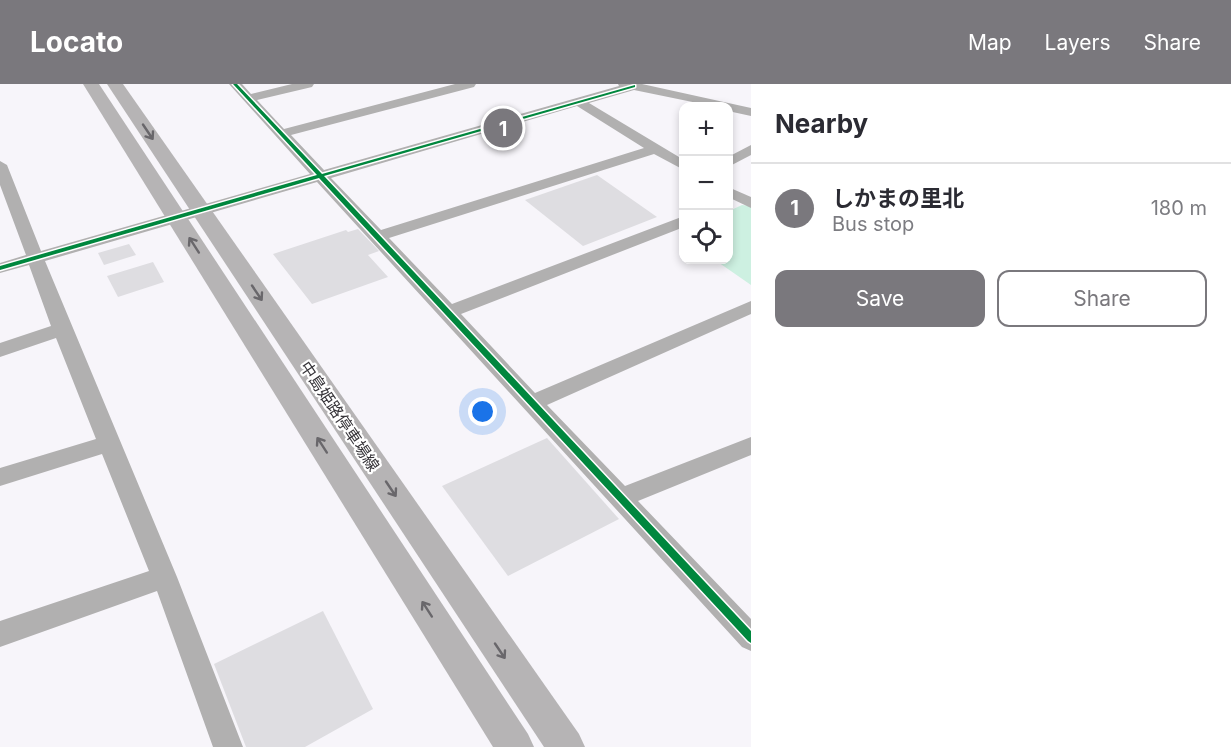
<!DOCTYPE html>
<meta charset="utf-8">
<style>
:root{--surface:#fff;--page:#f2f2f3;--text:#2b2b33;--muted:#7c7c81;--line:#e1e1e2;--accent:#7a787d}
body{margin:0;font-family:Inter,"Noto Sans JP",sans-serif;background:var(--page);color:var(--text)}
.controls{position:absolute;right:18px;top:18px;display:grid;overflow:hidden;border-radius:12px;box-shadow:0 3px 9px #0003}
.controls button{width:54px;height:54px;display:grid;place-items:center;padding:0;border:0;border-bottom:2px solid var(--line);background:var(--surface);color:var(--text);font:30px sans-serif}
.you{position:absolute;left:483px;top:328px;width:21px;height:21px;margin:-15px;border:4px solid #fff;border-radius:50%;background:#1a73e8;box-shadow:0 0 0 9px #1a73e833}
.badge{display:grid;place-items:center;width:39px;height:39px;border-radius:50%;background:var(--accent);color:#fff;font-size:20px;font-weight:700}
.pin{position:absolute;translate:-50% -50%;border:3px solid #fff;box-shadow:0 2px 6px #0006}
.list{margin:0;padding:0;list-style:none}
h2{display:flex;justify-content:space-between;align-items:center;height:78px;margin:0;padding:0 24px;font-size:26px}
h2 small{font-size:20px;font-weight:400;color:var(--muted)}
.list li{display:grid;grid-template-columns:39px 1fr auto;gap:18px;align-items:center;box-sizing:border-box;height:90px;padding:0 24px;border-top:2px solid var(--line)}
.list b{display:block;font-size:22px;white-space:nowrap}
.list p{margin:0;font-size:20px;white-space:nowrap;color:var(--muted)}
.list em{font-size:20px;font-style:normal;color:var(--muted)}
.actions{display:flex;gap:12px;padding:18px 24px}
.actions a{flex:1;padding:14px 0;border:2px solid var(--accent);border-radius:12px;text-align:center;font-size:21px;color:var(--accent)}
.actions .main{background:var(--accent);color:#fff}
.icon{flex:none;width:33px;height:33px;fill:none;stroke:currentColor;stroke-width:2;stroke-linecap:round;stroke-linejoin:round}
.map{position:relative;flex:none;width:751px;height:663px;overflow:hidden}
header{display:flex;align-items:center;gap:36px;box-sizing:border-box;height:84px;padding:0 30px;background:var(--accent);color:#fff}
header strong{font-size:28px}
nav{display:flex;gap:33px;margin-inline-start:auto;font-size:21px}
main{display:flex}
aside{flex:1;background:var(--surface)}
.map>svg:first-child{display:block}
</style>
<header>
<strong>Locato</strong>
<nav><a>Map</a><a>Layers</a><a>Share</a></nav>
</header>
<main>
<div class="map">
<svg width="751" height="663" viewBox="0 0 751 663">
<rect width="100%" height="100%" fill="#f7f5fa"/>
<polygon fill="#cdf0e1" points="742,121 751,122 751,201 715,176 728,176 729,127"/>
<g fill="#dedde1">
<polygon points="597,91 657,133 583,162 525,116"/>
<polygon points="358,145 379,167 368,171 388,193 312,220 273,170 346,146 348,148"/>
<polygon points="129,160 136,171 104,181 98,169"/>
<polygon points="153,178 164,198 118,213 107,192"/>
<polygon points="547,354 619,435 508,492 442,402"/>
<polygon points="323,527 373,625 305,663 246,663 214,580"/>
</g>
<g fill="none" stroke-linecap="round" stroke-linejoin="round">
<g fill="#b1b0b0" fill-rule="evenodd">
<path d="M 229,0 L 242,0 L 251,10 L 292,0 L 314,0 L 312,3 L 257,16 L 284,45 L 455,0 L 476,0 L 474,3 L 291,51 L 324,86 L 619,2 L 618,0 L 642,0 L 751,24 L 751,32 L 728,27 L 728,22 L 712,22 L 634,6 L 589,19 L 684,76 L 684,86 L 654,70 L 389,154 L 452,220 L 684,132 L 684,143 L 461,230 L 535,309 L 751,217 L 751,230 L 547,321 L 625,402 L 751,353 L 751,371 L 638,417 L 751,535 L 751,567 L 742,563 L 317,98 L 45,177 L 177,493 L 243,663 L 213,663 L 157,507 L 0,563 L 0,537 L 149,487 L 102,370 L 0,402 L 0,384 L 96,355 L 56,254 L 0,273 L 0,259 L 51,242 L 29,181 L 0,189 L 0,179 L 26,171 L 0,101 L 0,77 L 7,81 L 41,167 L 310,90 ZM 577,22 L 644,64 L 381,146 L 331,94 Z"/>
<polygon points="751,61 751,71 728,83 728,73"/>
<polygon points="728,103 751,113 751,124 728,113"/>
</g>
<g fill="#b6b4b5" fill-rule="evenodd">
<polygon points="83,0 99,0 528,650 534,663 493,663"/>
<polygon points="107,0 123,0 579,650 585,663 544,663"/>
</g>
<defs>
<polygon id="cycleway" points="233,0 237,0 322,90 635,1 635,3 324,92 751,547 751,559 748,557 319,94 0,186 0,182 317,91"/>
</defs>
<use href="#cycleway" stroke="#fff" stroke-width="3"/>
<use href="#cycleway" fill="#00873e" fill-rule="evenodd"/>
</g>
<defs><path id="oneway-shaft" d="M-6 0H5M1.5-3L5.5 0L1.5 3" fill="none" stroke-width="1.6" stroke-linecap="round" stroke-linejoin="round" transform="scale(1.5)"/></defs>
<g stroke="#69676b">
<use href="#oneway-shaft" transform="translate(148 48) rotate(56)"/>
<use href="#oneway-shaft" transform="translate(194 161) rotate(-123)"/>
<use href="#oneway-shaft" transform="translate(257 209) rotate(56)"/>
<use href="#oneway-shaft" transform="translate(322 361) rotate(-123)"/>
<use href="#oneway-shaft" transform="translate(391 405) rotate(56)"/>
<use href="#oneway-shaft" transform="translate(427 525) rotate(-123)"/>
<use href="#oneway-shaft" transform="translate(500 567) rotate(56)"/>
</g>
<g text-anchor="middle" stroke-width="4.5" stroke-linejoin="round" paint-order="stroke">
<g font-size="16" fill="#363439" stroke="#fff">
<text transform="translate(340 332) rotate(56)" y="6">中島姫路停車場線</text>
</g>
</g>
</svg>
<div class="controls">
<button>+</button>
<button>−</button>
<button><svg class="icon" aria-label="locate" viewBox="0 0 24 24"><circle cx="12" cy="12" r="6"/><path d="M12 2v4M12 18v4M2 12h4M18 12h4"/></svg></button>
</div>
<div class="you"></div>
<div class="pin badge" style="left:503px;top:44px">1</div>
</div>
<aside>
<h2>Nearby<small></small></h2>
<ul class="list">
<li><span class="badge">1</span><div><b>しかまの里北</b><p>Bus stop</p></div><em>180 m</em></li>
</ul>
<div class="actions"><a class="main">Save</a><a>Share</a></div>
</aside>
</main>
